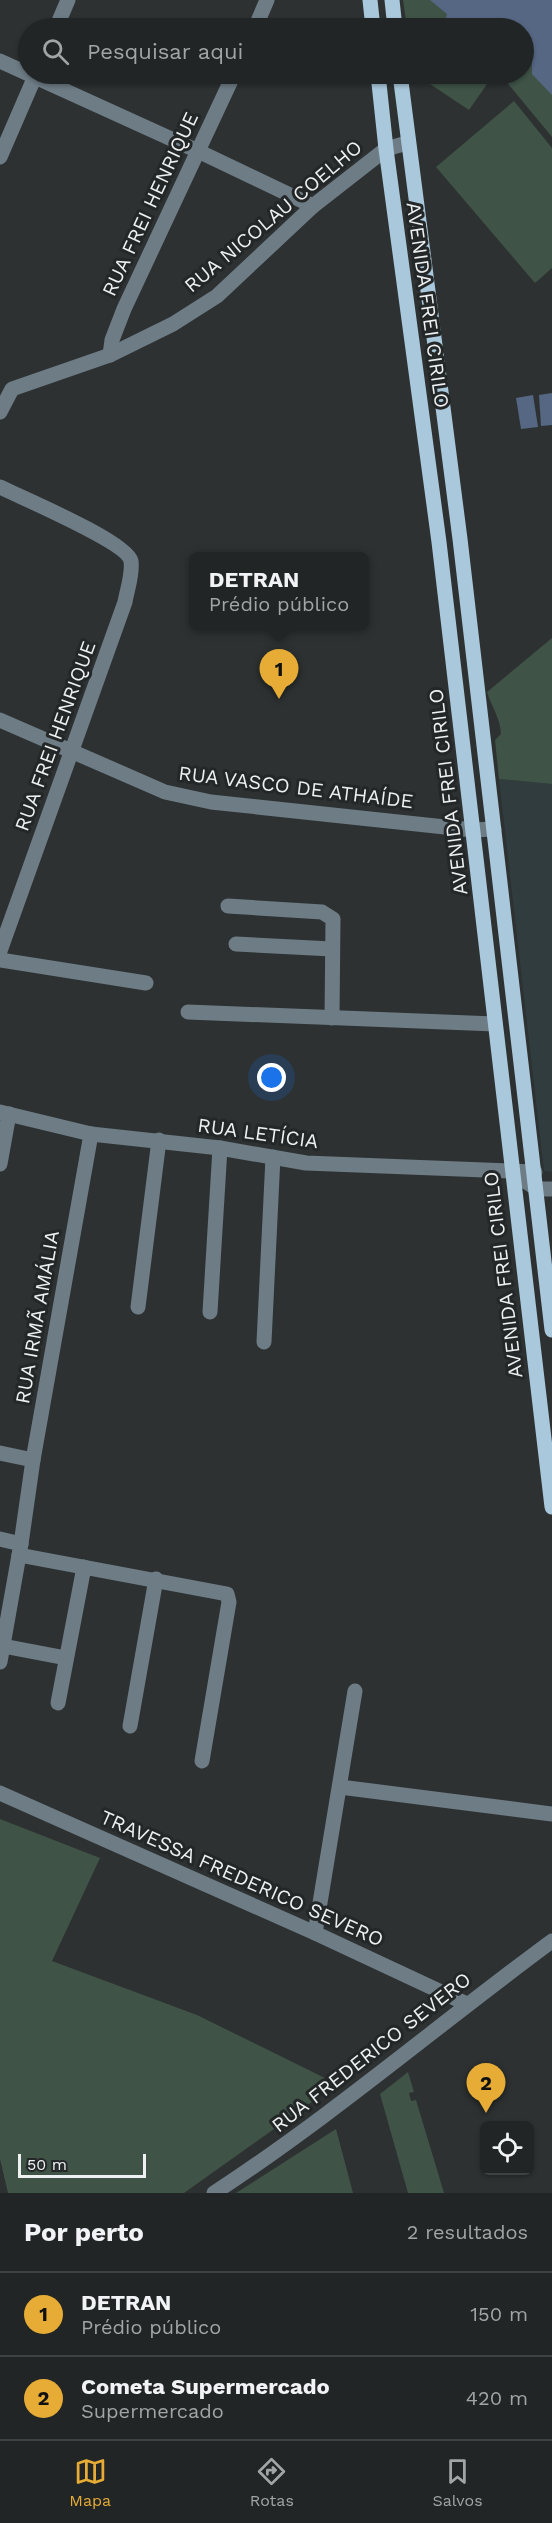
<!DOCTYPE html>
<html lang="pt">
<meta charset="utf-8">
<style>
:root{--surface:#222525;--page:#2a2d2d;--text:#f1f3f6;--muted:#a2a5a7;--line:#3f4242;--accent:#e6ac36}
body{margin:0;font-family:"Work Sans",sans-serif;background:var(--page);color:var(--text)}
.controls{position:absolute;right:18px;bottom:18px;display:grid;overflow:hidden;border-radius:9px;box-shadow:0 2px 4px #0004}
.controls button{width:54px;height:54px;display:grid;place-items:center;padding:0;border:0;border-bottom:2px solid var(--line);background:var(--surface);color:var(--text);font:30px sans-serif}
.scale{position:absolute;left:18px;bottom:15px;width:128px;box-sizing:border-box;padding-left:6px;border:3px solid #eef0f1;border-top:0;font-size:16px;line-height:21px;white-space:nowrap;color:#eef0f1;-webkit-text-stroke:4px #232727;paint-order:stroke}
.you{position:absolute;left:272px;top:1078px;width:21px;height:21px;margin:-15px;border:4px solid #fff;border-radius:50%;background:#1a73e8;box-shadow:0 0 0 9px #1a73e833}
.badge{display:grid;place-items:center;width:39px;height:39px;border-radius:50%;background:var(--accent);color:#111;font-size:20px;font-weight:700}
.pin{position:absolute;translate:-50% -50px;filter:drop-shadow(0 2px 3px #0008)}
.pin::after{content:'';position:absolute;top:32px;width:21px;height:18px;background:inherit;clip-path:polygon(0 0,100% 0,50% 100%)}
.popup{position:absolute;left:189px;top:552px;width:180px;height:78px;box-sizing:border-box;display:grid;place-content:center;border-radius:9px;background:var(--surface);filter:drop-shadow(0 2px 4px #0005);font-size:20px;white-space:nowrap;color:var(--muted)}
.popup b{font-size:22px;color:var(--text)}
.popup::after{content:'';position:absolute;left:50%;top:100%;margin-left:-12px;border:12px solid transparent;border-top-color:var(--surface)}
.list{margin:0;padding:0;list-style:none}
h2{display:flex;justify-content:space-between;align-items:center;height:78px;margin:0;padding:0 24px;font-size:26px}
h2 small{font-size:20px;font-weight:400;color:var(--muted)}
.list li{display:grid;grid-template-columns:39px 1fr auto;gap:18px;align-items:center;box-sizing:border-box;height:84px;padding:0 24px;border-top:2px solid var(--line)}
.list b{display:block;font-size:22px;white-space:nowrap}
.list p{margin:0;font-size:20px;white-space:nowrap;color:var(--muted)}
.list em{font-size:20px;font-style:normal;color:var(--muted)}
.icon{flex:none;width:33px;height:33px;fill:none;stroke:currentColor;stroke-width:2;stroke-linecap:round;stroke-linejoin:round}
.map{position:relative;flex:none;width:552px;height:2193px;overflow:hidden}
.search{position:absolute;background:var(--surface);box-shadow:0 2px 4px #0004;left:18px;right:18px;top:18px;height:66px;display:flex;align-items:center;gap:15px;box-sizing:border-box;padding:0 21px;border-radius:33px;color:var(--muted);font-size:22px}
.sheet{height:246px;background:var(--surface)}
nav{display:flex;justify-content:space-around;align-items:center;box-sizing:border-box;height:84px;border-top:2px solid var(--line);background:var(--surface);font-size:16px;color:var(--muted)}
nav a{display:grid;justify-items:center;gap:3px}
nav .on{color:var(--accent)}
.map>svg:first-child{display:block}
</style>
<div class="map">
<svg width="552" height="2193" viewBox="0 0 552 2193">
<rect width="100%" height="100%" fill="#2d3131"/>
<polygon fill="#313c3e" points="499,779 552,784 552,1172 544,1171"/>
<g fill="#3f5347">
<polygon points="403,0 552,0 552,137 500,74 524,74 524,28 407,28"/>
<polygon points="413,74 494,74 469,110 427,82 414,83"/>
<polygon points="514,101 552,148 552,268 535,283 436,167"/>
<path d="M 552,638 L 552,784 L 499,779 L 495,740 L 501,734 C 500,717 492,708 487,692 Z"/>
<polygon points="0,1819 100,1858 52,1961 197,2015 337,2084 184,2193 8,2193 0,2159"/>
<polygon points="408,2072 414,2092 409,2093 411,2101 416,2100 444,2193 408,2193 380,2094"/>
<polygon points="336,2129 353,2193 236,2193"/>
</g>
<g fill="#566784">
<polygon points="430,0 552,0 552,95 532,74 532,58 524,53 524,28 448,28 445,21 447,14"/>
<polygon points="552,393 552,425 541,426 539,395"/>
<polygon points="533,395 538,427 521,429 516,398"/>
</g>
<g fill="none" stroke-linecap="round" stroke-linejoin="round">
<g stroke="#6d7c85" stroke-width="15">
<polyline points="56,28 68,0"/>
<polyline points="255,28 267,0"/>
<polyline points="0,61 200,152 313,206"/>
<polyline points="0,157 36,74"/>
<polyline points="110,355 112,340 124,309 234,74"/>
<polyline points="0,412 12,389 110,355 173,324 217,296 313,206 386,149 407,143"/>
<path d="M 0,487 C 22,498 127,542 131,561 C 133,574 127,590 125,602 L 0,951"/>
<polyline points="0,720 165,792 211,802 473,830 494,829"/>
<polyline points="228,906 322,912 333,919 332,1018"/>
<polyline points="236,944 332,949"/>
<polyline points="0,960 146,983"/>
<polyline points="188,1012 495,1024"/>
<polyline points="0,1112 91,1134 220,1148 306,1163 535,1172"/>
<polyline points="0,1164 9,1114"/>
<polyline points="525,1181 537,1189 552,1189"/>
<polyline points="138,1307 159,1140"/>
<polyline points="210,1312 220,1148"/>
<polyline points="264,1342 273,1157"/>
<polyline points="0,1453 33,1460"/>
<polyline points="0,1539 21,1544 19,1555 227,1594 229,1602 202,1761"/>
<polyline points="21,1544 33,1460 91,1134"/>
<polyline points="3,1646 66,1658"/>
<polyline points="0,1662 19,1555"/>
<polyline points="58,1703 84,1567"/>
<polyline points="130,1726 156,1579"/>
<polyline points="340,1787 552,1814"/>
<polyline points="0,1793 315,1933 467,2004"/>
<polyline points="315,1933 355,1691"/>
<path d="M 214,2193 C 332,2116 439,2024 552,1941"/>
</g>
<g stroke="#a9c8db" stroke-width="15">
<polyline points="370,0 373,28"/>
<polyline points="392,0 395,28"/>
<polyline points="378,74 386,149 439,542 552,1507"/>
<polyline points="400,74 460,539 552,1330"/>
</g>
</g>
<g text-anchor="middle" stroke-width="6" stroke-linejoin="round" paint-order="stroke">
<g font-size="20" fill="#eef0f1" stroke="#232727">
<text transform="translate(150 204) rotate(-65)" y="7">RUA FREI HENRIQUE</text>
<text transform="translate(273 216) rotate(-40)" y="7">RUA NICOLAU COELHO</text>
<text transform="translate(428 305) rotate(82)" y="7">AVENIDA FREI CIRILO</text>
<text transform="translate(55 736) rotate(-70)" y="7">RUA FREI HENRIQUE</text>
<text transform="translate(296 787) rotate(7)" y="7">RUA VASCO DE ATHAÍDE</text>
<text transform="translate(448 792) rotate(-97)" y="7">AVENIDA FREI CIRILO</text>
<text transform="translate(258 1133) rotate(8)" y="7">RUA LETÍCIA</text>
<text transform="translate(503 1275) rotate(-97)" y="7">AVENIDA FREI CIRILO</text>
<text transform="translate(37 1317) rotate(-80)" y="7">RUA IRMÃ AMÁLIA</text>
<text transform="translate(242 1878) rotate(24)" y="7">TRAVESSA FREDERICO SEVERO</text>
<text transform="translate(371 2052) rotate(-38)" y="7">RUA FREDERICO SEVERO</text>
</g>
</g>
</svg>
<div class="controls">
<button><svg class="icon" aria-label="locate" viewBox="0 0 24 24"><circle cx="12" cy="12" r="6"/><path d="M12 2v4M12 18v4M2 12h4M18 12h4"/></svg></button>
</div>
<div class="scale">50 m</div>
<div class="you"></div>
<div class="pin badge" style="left:279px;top:699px">1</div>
<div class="popup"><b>DETRAN</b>Prédio público</div>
<div class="pin badge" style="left:486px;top:2113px">2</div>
<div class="search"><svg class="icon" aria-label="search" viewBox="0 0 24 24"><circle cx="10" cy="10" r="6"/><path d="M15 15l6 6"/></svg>Pesquisar aqui</div>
</div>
<section class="sheet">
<h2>Por perto<small>2 resultados</small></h2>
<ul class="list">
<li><span class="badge">1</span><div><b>DETRAN</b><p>Prédio público</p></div><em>150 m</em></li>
<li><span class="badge">2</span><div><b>Cometa Supermercado</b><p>Supermercado</p></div><em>420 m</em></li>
</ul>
</section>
<nav>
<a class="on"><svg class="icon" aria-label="map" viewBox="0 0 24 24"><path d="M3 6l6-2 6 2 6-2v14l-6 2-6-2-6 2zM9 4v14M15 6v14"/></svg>Mapa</a>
<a><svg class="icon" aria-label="directions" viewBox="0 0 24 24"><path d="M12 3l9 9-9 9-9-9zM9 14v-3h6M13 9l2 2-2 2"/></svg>Rotas</a>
<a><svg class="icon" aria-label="saved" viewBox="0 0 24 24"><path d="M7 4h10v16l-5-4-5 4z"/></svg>Salvos</a>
</nav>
